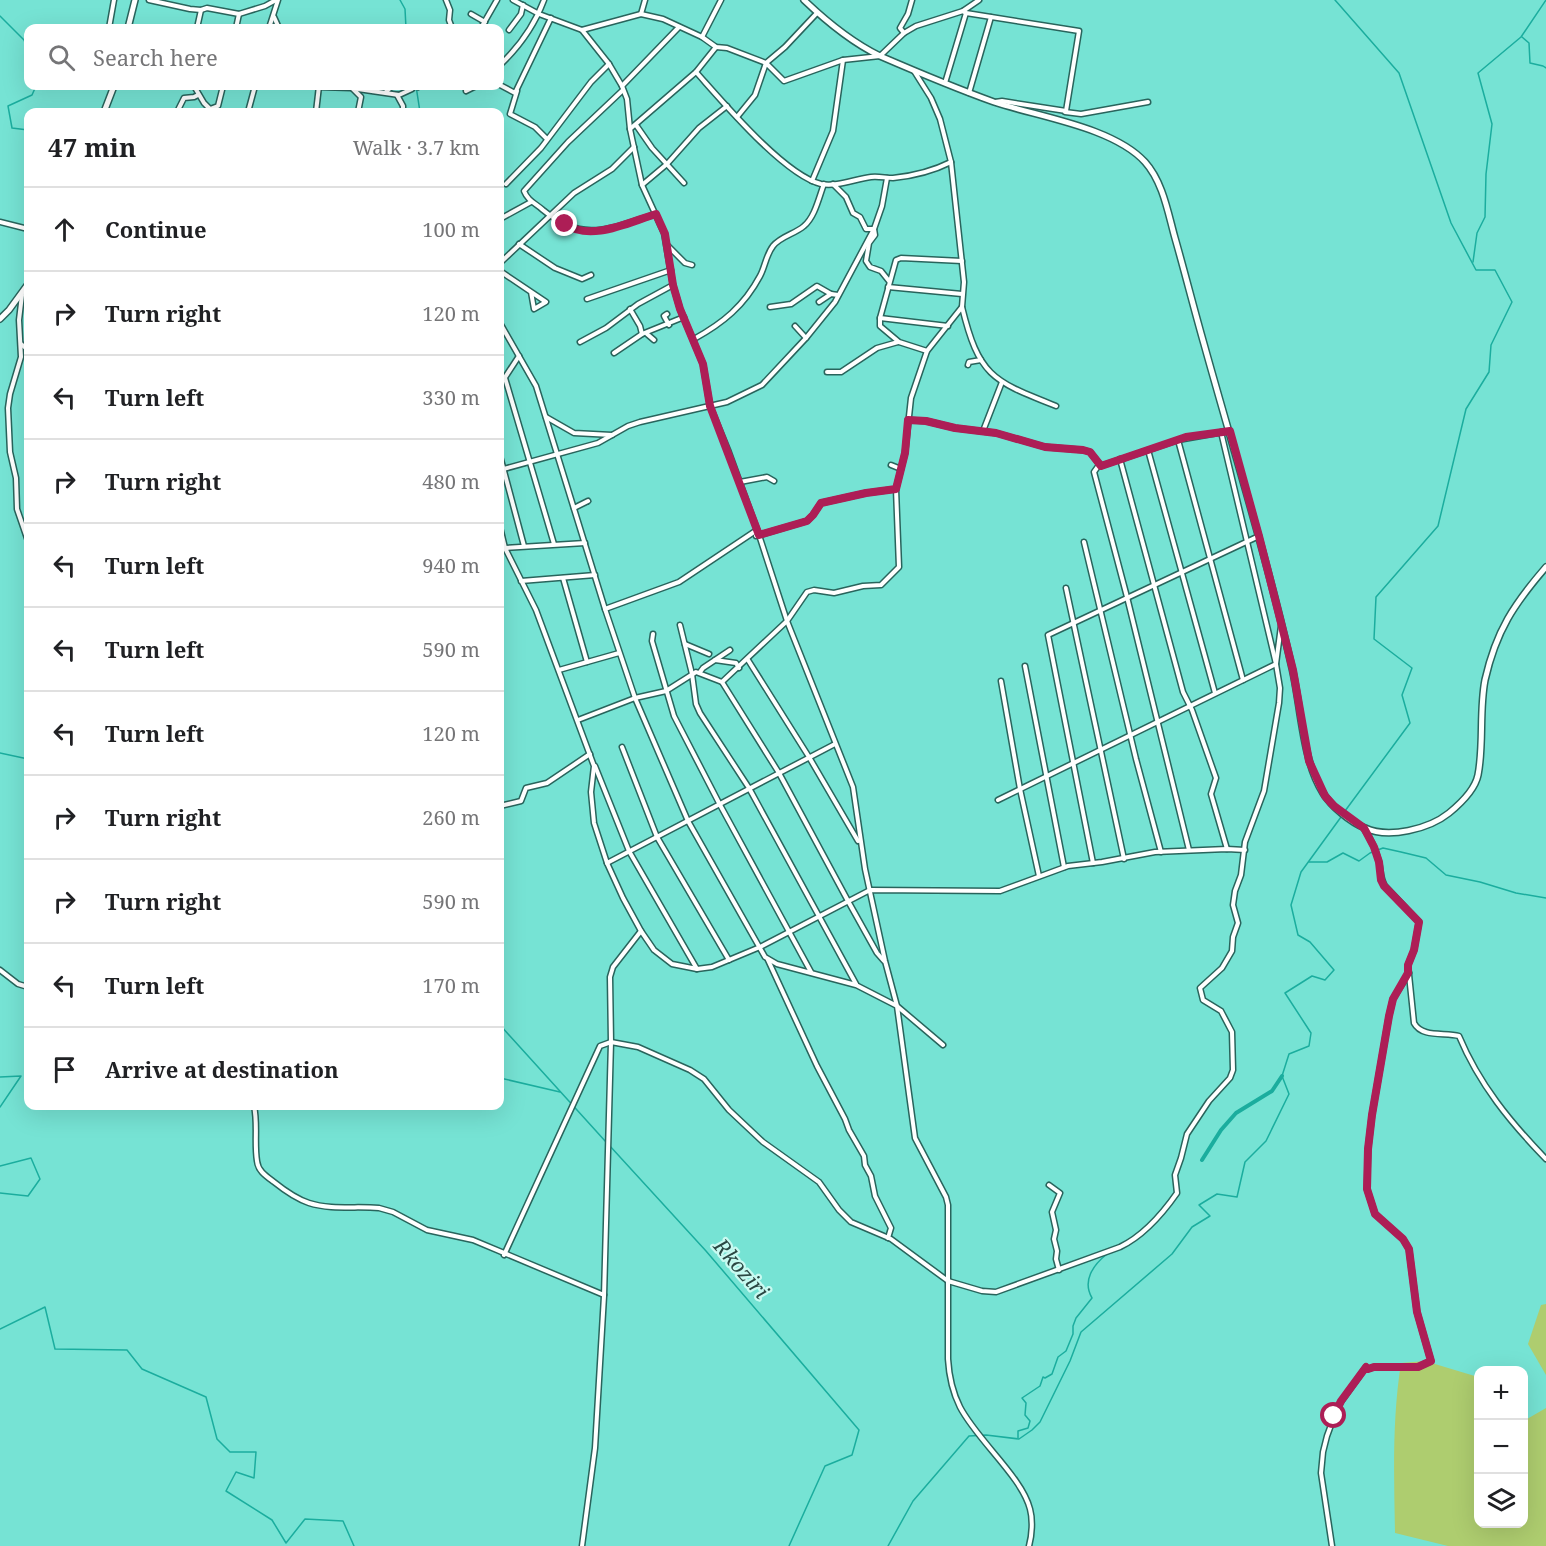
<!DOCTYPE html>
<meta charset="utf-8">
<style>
:root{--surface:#fff;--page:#f6f6f6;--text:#202124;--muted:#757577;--line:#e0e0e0}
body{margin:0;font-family:"Noto Serif",serif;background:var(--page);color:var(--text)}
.controls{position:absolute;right:18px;bottom:18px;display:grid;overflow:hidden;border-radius:12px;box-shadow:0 6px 24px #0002}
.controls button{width:54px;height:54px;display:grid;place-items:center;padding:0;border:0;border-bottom:2px solid var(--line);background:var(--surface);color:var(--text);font:30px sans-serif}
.stop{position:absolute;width:18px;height:18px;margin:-14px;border:4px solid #ad1e56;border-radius:50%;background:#fff}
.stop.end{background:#ad1e56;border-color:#fff;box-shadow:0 2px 6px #0008}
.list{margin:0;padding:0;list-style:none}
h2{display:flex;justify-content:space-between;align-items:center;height:78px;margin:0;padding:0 24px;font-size:26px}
h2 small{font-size:20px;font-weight:400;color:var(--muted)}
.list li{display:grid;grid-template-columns:39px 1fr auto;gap:18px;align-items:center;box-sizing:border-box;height:84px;padding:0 24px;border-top:2px solid var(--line)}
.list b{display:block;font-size:22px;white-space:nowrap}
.list em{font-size:20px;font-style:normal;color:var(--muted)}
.icon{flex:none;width:33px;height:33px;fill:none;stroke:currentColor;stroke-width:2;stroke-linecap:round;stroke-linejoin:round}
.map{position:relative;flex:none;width:1546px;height:1546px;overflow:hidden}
.search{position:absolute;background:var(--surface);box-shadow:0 6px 24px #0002;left:24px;top:24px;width:480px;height:66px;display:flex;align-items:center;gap:15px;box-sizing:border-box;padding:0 21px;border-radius:12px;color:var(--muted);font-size:22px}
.panel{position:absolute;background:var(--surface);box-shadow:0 6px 24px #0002;left:24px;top:108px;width:480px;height:1002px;border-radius:12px}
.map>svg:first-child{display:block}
</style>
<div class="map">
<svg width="1546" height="1546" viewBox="0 0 1546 1546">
<rect width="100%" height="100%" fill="#76e3d4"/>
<g fill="#aecd6f">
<polygon points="1546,1304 1546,1375 1528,1344 1541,1305"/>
<path d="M 1425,1361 L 1478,1377 L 1478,1524 L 1524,1524 L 1524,1419 L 1527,1419 L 1546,1408 L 1546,1546 L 1448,1546 L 1395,1533 C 1394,1476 1392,1420 1401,1363 Z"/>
</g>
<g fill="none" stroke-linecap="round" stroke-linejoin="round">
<g stroke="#1bad9e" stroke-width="1.5">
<polyline points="400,0 405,9 406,28"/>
<polyline points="1335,0 1399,73 1451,223 1476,270 1495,270 1512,302 1491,345 1489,372 1466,409 1438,526 1376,597 1374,639 1412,668 1402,695 1410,723 1345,811"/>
<polyline points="0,16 24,40 28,50"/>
<polyline points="1522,37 1529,43 1530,63 1543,66 1546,68"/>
<polyline points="416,86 420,112"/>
<polyline points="28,130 12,128 8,106 32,95 36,86"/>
<polyline points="1473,262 1477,233 1485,217 1486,174 1492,124 1478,73 1521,37 1546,0"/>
<polyline points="0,753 28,759"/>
<polyline points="1309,862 1327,862 1343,853 1359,861 1370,853 1383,848 1401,852 1426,858 1446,875 1480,882 1516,893 1546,898"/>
<polyline points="500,1025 606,1142"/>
<polyline points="0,1077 21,1076 0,1107"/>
<polyline points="500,1078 560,1092"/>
<polyline points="609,1145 706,1251 859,1430 852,1455 825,1466 789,1546"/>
<polyline points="0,1166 31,1158 40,1179 28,1196 0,1193"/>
<polyline points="0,1329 45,1307 55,1349 127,1350 142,1369 206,1397 217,1439 230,1452 256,1452 254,1478 236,1472 226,1491 272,1520 286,1543 305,1519 343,1521 354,1546"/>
<path d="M 1018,1438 L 1018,1431 L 1028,1428 L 1030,1421 L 1025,1415 L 1026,1403 L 1022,1398 L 1040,1386 L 1043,1377 L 1045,1378 L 1052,1374 L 1058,1357 L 1066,1351 L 1073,1334 L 1073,1326 L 1076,1318 L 1092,1298 C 1082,1281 1093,1265 1107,1254"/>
<polyline points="888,1546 913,1501 969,1436 986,1435 1019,1439 1032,1430 1040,1422 1070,1361 1081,1332 1172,1254 1192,1227 1210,1216 1199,1205 1217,1194 1237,1197 1245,1162 1266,1141 1289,1094 1282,1076 1289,1054 1309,1046 1311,1033 1285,993 1312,976 1325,980 1334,970 1310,942 1298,935 1291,905 1301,872 1341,817"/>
</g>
<polyline stroke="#1bad9e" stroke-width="4" points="1202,1160 1221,1130 1236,1113 1272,1091 1282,1076"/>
<defs>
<g id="minor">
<polyline points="149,0 190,9 201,10 207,8 239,14 265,6 276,0"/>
<polyline points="446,0 450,10 449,20 452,28"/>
<polyline points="513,0 539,14 582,30 641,14 663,19 702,37 716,47 727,48 766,63 784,81 843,60 880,56 904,33 916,26 963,11 979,0"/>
<polyline points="963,11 966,13 1079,31 1066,111 1002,101 995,102"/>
<polyline points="471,14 485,22"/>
<polyline points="641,14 645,0"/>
<polyline points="274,17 279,28"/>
<polyline points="109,28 114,0"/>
<polyline points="197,28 201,10"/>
<polyline points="236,28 239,14"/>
<polyline points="269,28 278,0"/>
<polyline points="481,28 497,0"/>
<polyline points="509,30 521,14 523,5"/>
<polyline points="582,30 609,64 622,86 627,99 630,129 642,185 664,233 673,285 680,309 703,364 710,406 728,450 759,535 787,621 853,787 865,869 885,961 897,1006 943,1045"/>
<polyline points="904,33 900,28 908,14 912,0"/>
<polyline points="702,37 721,0"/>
<path d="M 500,65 C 519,47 535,24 544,0"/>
<path d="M 696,72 C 722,101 784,175 821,184 C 837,187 855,179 871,177 C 878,176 886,178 893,178 C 913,176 933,171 951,162"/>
<polyline points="945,83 966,13"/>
<polyline points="500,85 515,93 551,18"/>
<polyline points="194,86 204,103 210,109"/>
<polyline points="622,86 679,27"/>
<polyline points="319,87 351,88 399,95 412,89"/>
<polyline points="418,87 420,86"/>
<polyline points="353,89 361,97 358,112"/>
<path d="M 623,90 L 568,142 L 524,191 C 528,201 535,203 543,210 C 584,244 611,228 656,214"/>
<polyline points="466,91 476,86"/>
<polyline points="517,91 510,114 535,127 547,139"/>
<polyline points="386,92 392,86"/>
<polyline points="969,93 991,17"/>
<polyline points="397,95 403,106 403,112"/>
<polyline points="177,112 184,98 194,97 198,95"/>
<polyline points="210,112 210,109 218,106 223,86"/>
<polyline points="248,112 255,86"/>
<polyline points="316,112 319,86"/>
<polyline points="1065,112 1081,114 1148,102"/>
<polyline points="737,117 755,95 766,63 785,47 817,13"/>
<polyline points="636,125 652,148 684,183"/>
<polyline points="630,129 696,72 716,47"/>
<polyline points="812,181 833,131 843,60"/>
<polyline points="506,184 541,148 591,82 609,64"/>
<polyline points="833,184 846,197 853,213 860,217 866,229 874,229 875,235 869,243 866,261 870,267 881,271 889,281"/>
<polyline points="642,185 667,164 699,128 727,106"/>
<polyline points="500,219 531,202"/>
<polyline points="0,222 28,229"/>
<polyline points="519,244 555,268 582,279 591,275"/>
<polyline points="668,246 685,263 692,265"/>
<polyline points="500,263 574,193 612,169 634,147"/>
<polyline points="500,271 546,302 534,309 531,292"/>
<polyline points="888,287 962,294"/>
<polyline points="22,295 19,320 21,357 10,394 8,408 10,452 16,478 17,509 28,541"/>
<polyline points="587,299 671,270"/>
<polyline points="819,302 831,294 838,295"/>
<polyline points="770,307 791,304 817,286 831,294"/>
<path d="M 962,307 C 979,377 993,381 1056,406"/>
<polyline points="630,309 640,326 642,334"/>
<polyline points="667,314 664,316 669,325"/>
<polyline points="880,318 948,326"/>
<path d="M 500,323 L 536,386 L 605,609 L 635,698 L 688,821 L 765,957 L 777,964 L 856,985 L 897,1006 L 915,1138 L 946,1197 L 948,1205 L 948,1359 C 949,1376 952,1391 960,1407 C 977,1440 1022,1477 1030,1509 C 1033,1520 1032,1535 1029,1546"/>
<polyline points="795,326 806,338"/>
<polyline points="647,334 654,340"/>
<path d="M 694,339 C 723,323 744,306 760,276 C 765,267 766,255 773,246 C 781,236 795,234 804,226 C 815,217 819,197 824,184"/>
<polyline points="580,342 606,328 638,304 673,285"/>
<polyline points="21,344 28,350"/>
<polyline points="927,351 899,342 880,326 880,318 896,260 901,258 962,261"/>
<polyline points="614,353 642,334 684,317"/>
<polyline points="968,365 969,362 981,360"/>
<polyline points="827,372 841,372 877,348 898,342"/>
<polyline points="505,378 554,544"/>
<polyline points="500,385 519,356"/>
<polyline points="546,417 574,433 612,435"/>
<polyline points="908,420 926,421 955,428 996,433 1045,447 1083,450 1090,452 1101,466 1178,440"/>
<polyline points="983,431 1002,382"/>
<polyline points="1229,431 1178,440 1243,680"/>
<polyline points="1148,450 1215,693"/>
<polyline points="500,456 524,546"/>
<polyline points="1120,459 1183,692 1192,710 1216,778 1211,794 1227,849"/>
<polyline points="891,465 901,469"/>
<polyline points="1099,465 1094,472 1127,597 1189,850"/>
<polyline points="500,470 598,443 628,426 640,422 727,402 762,385 806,338 835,302 874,229 882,206 887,178"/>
<polyline points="740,482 767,477 774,481"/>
<polyline points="574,508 588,501"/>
<polyline points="500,527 505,548 536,610 594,766 591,792 594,823 607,863 623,898 641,931 654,950 672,964 697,969 712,967 760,947 870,890 1000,891 1068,866 1102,862 1155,852 1227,849 1245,850"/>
<polyline points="756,536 807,521 813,515 821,503 866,493 896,489"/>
<polyline points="1084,542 1136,759 1161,852"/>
<polyline points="505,548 585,543"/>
<polyline points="563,578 587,662"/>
<polyline points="521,581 595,575"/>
<polyline points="1066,588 1124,859"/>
<polyline points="605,609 679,582 757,530"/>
<polyline points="680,625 692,674 696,704 700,713 749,788 856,984"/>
<polyline points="653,634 652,641 674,716 719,803 811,972"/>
<polyline points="685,644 709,654"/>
<polyline points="715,660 736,663 739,668"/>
<polyline points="748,660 809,757 858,841"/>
<polyline points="1025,666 1064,867"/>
<polyline points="559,670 619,653"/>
<polyline points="700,672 703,668 730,650"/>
<polyline points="1001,681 1020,789 1039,876"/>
<polyline points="722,682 787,621 807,592 814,590 834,593 863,586 881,585 899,567 896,489 905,453 911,398 927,351 962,307 964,282 951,162 940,119 931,98 914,71"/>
<polyline points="578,720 635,698 666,691 696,672 722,682 779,773 848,901 877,953 884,961"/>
<polyline points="622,747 657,837 729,960"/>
<polyline points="595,766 629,851 697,969"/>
<polyline points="998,800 1276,664 1221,432"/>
<polyline points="500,806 521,801 526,788 547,783 590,754"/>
<path d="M 1364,829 C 1371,839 1376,850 1379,862 C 1381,870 1380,878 1385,886 L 1419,922 L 1414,950 L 1408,965 L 1414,1023 C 1422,1038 1445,1032 1459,1036 C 1479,1084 1510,1122 1546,1159"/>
<polyline points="607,863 835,744"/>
<polyline points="1093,863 1048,635 1259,536"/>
<polyline points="768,960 817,1066 845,1119 849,1130 864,1156 865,1165 871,1176 875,1196 891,1228 888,1238"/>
<polyline points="0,970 18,984 28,987"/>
<path d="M 254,1106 C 258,1124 254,1142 257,1161 C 258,1171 266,1176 274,1182 C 284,1190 297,1199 309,1203 C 331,1210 357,1206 379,1208 L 393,1212 L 427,1230 L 473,1240 L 604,1295"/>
<polyline points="1049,1185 1060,1193 1052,1212 1056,1230 1054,1239 1057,1251 1056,1259 1059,1270"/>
<path d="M 504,1255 L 600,1046 L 611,1042 L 638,1047 L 690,1070 L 704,1079 L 729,1110 L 763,1142 L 819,1182 L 839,1210 L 851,1222 L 891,1239 L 948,1281 L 982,1291 L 996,1292 L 1120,1247 C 1143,1236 1163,1213 1177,1193 L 1175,1175 L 1181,1158 L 1187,1134 L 1209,1101 L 1230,1078 L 1233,1070 L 1232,1032 L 1221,1011 L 1203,1000 L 1200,988 L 1222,968 L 1232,951 L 1233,937 L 1238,923 L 1233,905 L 1235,891 L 1241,875 L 1245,842 L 1264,791 L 1279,703 L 1280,688 L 1276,664 L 1281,626"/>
<polyline points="582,1546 595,1448 604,1296 611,1042 610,977 613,967 641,931"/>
<polyline points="1332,1546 1321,1473 1323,1452 1327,1436 1338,1406 1366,1367 1368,1369 1374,1367 1418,1367 1431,1361 1417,1312 1409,1249 1403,1239 1375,1214 1367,1189 1368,1149 1372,1115 1389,1016 1393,999 1409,973"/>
</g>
<g id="major">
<path d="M 804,0 C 827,22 851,42 880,56 C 917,72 955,88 994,102 C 1039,117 1113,127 1145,162 C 1163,182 1168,213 1175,238 C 1185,273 1194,309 1204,344 C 1234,452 1267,558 1292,668 C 1301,706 1302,760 1323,793 C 1331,806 1350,822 1365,828 C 1389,839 1429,829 1449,813 C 1460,804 1475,790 1478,775 C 1484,745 1479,711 1485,680 C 1496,631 1514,604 1546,567"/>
<polyline points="128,28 135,0"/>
<polyline points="104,112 114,86"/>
<polyline points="0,319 9,310 28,284"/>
</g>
</defs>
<use href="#minor" stroke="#29645c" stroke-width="7"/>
<use href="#major" stroke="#29645c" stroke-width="8"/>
<use href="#minor" stroke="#fff" stroke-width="4"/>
<use href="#major" stroke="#fff" stroke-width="5"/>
</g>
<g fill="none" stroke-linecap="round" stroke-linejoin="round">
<path stroke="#ad1e56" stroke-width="8" d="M 565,224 C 591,242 629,222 656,214 L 665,234 L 673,285 L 680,309 L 703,364 L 710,406 L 759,535 L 807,521 L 813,515 L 821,503 L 866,493 L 896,489 L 905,453 L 908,420 L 926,421 L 955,428 L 996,433 L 1045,447 L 1083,450 L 1090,452 L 1101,466 L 1186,437 L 1230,431 L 1259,536 L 1293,670 L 1309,761 L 1325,796 L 1334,806 L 1364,828 L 1374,847 L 1379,862 L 1381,880 L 1384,886 L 1419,922 L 1414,950 L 1408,965 L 1408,973 L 1393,999 L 1389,1016 L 1372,1115 L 1368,1149 L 1367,1189 L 1375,1214 L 1403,1239 L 1409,1249 L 1417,1312 L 1431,1361 L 1418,1367 L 1374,1367 L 1368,1369 L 1366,1367 L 1341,1401 L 1334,1416"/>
</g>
<g text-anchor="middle" stroke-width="4.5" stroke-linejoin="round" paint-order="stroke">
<g font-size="21" font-style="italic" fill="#2b4743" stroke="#c8faf1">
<text transform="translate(741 1269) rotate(49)" y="7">Rkoziri</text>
</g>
</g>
</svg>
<div class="controls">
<button>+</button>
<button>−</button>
<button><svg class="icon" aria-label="layers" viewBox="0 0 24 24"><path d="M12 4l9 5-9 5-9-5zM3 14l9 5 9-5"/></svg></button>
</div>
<div class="stop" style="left:1334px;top:1416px"></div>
<div class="stop end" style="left:565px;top:224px"></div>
<div class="search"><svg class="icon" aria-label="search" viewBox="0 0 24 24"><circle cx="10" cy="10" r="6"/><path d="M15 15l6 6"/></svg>Search here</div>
<section class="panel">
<h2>47 min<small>Walk · 3.7 km</small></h2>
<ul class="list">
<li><svg class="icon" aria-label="ahead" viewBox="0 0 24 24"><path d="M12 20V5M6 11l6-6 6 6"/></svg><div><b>Continue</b></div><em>100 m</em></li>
<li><svg class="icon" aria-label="right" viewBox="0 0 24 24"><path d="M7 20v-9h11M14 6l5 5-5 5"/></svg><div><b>Turn right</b></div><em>120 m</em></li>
<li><svg class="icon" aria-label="left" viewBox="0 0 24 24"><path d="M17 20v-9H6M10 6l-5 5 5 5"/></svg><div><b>Turn left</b></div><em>330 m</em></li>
<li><svg class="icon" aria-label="right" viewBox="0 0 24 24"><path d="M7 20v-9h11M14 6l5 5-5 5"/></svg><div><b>Turn right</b></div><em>480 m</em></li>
<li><svg class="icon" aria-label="left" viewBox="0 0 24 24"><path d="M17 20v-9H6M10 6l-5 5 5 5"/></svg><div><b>Turn left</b></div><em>940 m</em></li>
<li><svg class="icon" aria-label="left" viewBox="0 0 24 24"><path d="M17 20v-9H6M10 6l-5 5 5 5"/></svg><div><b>Turn left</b></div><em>590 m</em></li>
<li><svg class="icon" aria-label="left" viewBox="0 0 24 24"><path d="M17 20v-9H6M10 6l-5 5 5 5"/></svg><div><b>Turn left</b></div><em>120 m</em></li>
<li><svg class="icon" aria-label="right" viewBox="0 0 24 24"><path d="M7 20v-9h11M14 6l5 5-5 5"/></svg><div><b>Turn right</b></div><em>260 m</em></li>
<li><svg class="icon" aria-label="right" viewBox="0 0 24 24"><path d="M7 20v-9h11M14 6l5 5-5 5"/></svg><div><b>Turn right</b></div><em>590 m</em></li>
<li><svg class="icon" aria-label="left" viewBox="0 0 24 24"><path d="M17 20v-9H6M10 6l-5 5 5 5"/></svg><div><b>Turn left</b></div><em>170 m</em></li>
<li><svg class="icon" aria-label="arrive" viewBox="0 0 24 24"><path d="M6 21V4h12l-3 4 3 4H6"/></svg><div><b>Arrive at destination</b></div></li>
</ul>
</section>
</div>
